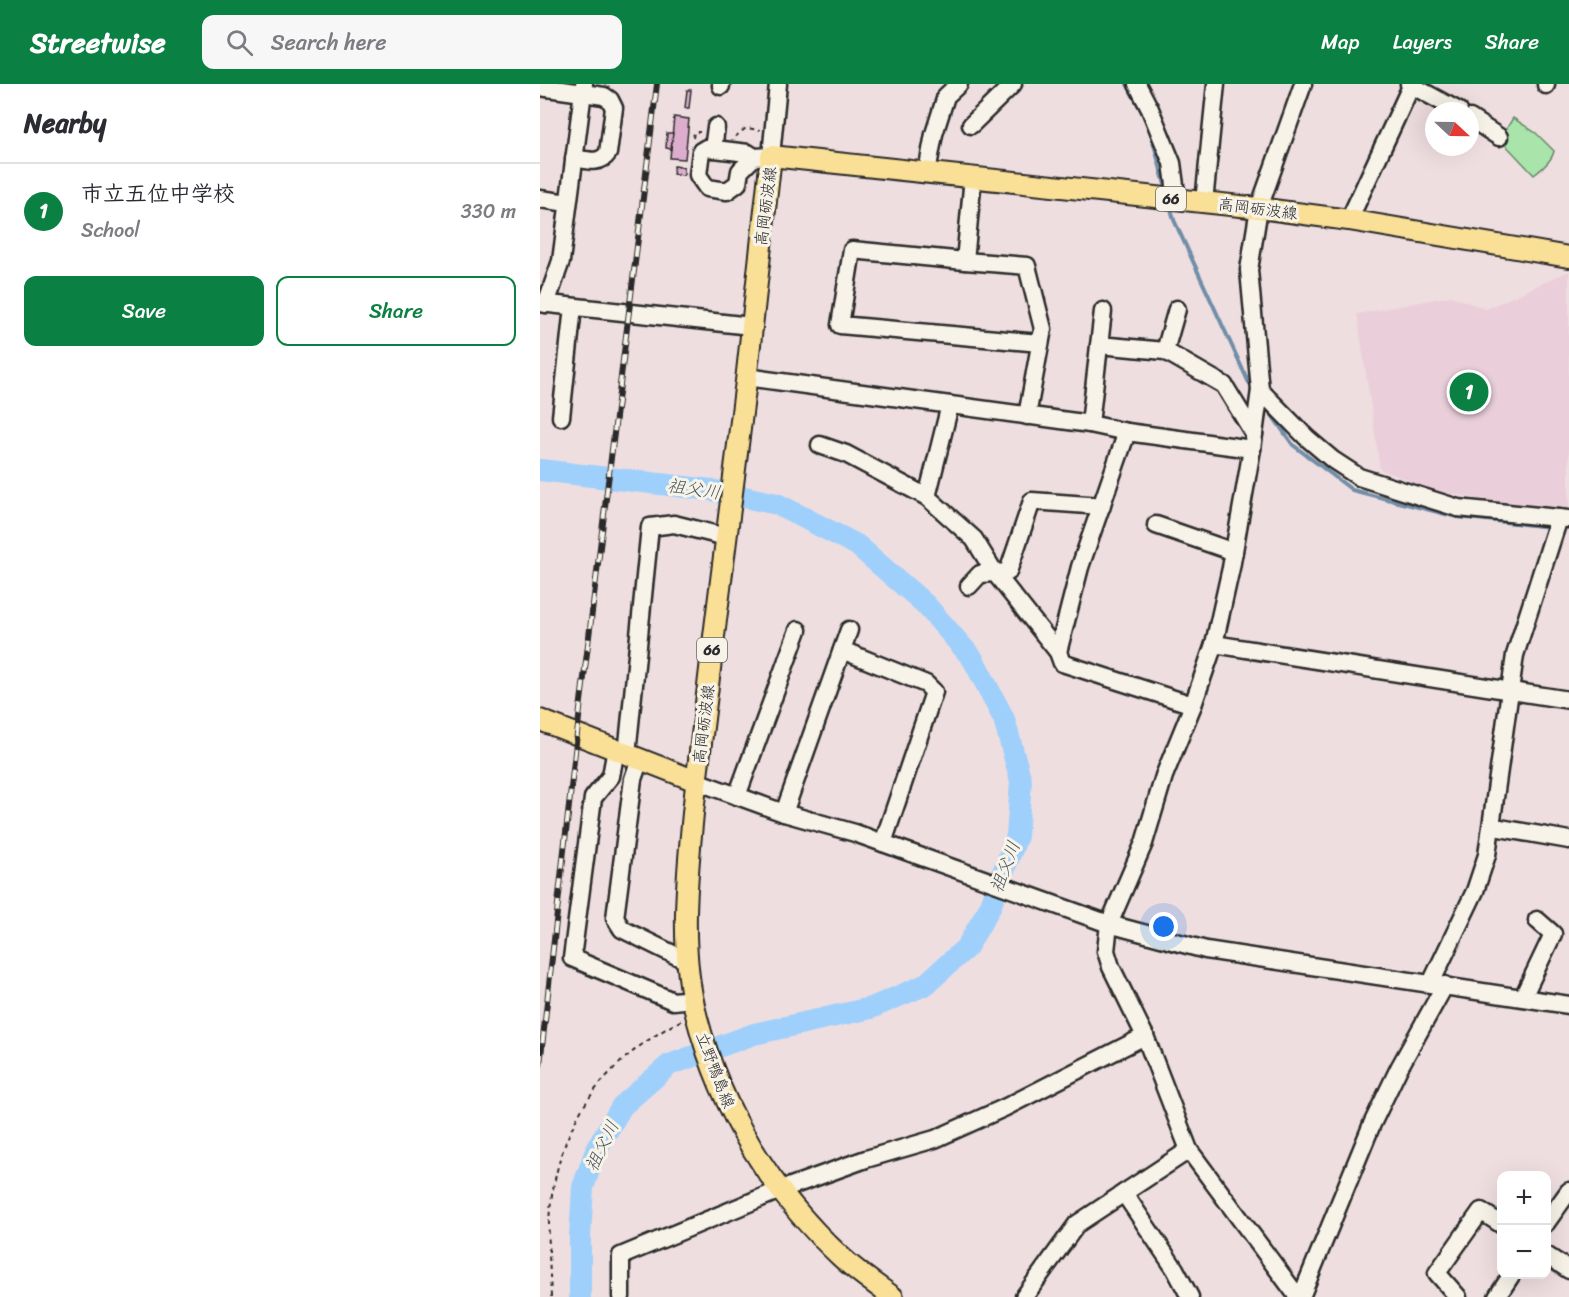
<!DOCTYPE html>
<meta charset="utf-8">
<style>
:root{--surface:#fff;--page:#f7f7f7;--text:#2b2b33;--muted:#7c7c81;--line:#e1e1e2;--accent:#0b8043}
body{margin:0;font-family:Sriracha,"Klee One",sans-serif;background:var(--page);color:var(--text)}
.controls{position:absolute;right:18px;bottom:18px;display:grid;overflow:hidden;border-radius:12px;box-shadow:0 6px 24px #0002}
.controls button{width:54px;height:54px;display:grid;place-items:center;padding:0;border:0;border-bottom:2px solid var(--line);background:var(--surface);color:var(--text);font:30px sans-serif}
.compass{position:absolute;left:885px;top:18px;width:54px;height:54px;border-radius:50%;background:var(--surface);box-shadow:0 6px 24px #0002;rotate:112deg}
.you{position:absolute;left:624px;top:843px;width:21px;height:21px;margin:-15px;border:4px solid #fff;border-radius:50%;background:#1a73e8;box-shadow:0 0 0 9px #1a73e833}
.badge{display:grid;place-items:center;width:39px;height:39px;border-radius:50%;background:var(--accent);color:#fff;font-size:20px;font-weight:700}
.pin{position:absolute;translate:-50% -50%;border:3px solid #fff;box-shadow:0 2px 6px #0006}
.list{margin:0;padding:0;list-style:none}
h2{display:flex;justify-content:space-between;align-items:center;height:78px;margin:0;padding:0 24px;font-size:26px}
h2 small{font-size:20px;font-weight:400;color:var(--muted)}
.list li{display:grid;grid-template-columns:39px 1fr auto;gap:18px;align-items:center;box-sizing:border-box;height:96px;padding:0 24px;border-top:2px solid var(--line)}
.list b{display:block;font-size:22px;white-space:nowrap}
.list p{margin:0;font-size:20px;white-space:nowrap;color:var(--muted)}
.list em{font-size:20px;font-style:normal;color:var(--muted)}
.actions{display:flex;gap:12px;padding:18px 24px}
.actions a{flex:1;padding:14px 0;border:2px solid var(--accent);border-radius:12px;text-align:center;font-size:21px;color:var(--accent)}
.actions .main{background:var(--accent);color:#fff}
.icon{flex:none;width:33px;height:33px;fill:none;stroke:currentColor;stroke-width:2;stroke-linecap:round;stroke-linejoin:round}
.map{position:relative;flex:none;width:1029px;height:1213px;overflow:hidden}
header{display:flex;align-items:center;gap:36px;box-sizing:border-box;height:84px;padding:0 30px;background:var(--accent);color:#fff}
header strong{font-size:28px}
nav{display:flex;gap:33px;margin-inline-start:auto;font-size:21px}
.search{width:420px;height:54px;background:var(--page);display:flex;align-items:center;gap:15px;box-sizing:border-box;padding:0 21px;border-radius:12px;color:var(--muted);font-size:22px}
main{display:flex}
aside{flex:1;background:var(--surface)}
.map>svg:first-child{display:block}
</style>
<header>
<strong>Streetwise</strong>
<div class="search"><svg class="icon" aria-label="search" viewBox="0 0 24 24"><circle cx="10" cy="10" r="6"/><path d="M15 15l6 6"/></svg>Search here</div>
<nav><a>Map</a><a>Layers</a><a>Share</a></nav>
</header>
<main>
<aside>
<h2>Nearby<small></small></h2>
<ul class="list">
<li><span class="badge">1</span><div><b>市立五位中学校</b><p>School</p></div><em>330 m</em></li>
</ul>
<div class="actions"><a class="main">Save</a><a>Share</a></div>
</aside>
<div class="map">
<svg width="1029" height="1213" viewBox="0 0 1029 1213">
<rect width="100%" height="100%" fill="#efdee0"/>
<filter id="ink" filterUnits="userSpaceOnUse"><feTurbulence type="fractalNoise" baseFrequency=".0167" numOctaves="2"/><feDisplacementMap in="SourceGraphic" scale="12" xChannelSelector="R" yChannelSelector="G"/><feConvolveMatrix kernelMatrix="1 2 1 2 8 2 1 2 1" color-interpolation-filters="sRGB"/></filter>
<g filter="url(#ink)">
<polygon fill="#eacfda" points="1027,188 1029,188 1029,424 956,418 891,406 840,385 817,230 911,212 946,225"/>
<path fill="#a9e5ab" stroke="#6a886b" stroke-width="1.5" d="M 973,34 L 996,49 L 1014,67 C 1012,77 1002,85 994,91 L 960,55 Z"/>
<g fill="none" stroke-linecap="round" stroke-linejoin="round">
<g stroke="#718ea8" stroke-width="4">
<polyline points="587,0 605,34"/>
<polyline points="610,46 627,108"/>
<polyline points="630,121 634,136 708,297 714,305"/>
<polyline points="727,324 753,361 812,406 917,433 1011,443"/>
</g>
<polyline stroke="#9fd0fb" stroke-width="22" points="0,386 171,406 237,420 317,461 385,520 433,575 464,635 481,697 477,752 450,823 427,863 385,901 331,924 214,950 129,981 82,1022 57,1064 43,1103 40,1153 40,1213"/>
</g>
<g fill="#ddadcd" stroke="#2b2b2b" stroke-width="1.5">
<polygon points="147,6 151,6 149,24 145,24"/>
<polygon points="134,33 149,35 145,75 130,74"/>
<polygon points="127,49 133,49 131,65 126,64"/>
<polygon points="134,82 144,83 144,91 133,90"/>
</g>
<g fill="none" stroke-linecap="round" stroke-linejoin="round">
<defs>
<g id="minor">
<polyline points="597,0 610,25 632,79 637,116"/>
<polyline points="869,0 919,27"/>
<polyline points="1006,1 1006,0"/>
<polyline points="181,2 181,0"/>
<path d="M 0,3 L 64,12 L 70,16 L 74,24 L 68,69 C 60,81 47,76 34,74"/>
<polyline points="930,34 959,53"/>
<polyline points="431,41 473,0"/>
<polyline points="173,65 176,43"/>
<polyline points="214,73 200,87 198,99 187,107 167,104 158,91 161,67 166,64 208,69 214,73 231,72 238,0"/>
<polyline points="387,88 394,50 406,12 419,0"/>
<polyline points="433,93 425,177 487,182 503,245 487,332"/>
<polyline points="0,115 28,119"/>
<polyline points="664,118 676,0"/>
<polyline points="809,136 872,0"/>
<polyline points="425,177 312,166 300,241 500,259"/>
<polyline points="0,219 211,242"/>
<polyline points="6,220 21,177 44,0"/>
<polyline points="559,261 625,267 684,301 714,350"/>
<polyline points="625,267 637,225"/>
<polyline points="206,293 550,340 587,348 712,365"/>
<polyline points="720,306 767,354 793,376 819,393 918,424 1028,435"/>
<polyline points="410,321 387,413 434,455 455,489 518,568 522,579 653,621"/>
<polyline points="21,333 33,223"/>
<polyline points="550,340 563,227"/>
<polyline points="280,361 306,370 387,413"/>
<polyline points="616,441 694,468"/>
<polyline points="429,502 440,490 468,488 492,417 562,422"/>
<polyline points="674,560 1029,616"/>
<polyline points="302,566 386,600 394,608 343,759"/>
<polyline points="518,568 540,483 587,348"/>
<polyline points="76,665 71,692 53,714 32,874 133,917 153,915"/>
<polyline points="87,670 110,443 134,440 186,453"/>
<polyline points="100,675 93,695 75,834 82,845 147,877"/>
<polyline points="156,697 244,729 315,749 343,759 569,840 604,759 624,692 653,621 674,560 691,484 712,365 720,306 709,186 719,124 763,0"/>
<polyline points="197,712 258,546"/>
<polyline points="244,729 309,546"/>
<polyline points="960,744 1029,756"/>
<polyline points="891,899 935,807 947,771 975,571 1019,434"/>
<polyline points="983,913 1013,850 997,836"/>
<polyline points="584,1109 635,1185 650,1213"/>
<polyline points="1006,1139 1029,1107"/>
<polyline points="1006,1171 1029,1186"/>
<polyline points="81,1213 81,1172 240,1106 326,1075 395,1055 466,1023 605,952"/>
<polyline points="484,1213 537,1140 649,1066"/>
<polyline points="758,1213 649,1066 605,952 571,883 566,867 569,840 666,866 1029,921"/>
<polyline points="761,1213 832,1040 859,984 905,901"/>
<polyline points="918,1213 897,1189 941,1127 962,1141"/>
<polyline points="957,1213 972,1190"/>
</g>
<g id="major">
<polyline points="0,636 156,697"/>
<path d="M 353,1213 C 335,1200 316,1187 300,1172 C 231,1108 181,1026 157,934 C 140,871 146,805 152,740 C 157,685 165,631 171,576 C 182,483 195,390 206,297 C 215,222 222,147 231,72 L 719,124 L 809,136 L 1029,173"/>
</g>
</defs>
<use href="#minor" stroke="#2b2b2b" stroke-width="21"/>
<use href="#major" stroke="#2b2b2b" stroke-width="24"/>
<g stroke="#2b2b2b" stroke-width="2" stroke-dasharray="4.5 4.5" stroke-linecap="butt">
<polyline points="195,53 206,44 220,46"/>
<polyline points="153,54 154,48 160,48"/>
<path d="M 11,1213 C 10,1184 7,1154 10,1126 C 20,1036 63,977 142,936"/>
</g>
<use href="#minor" stroke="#f7f3e8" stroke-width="16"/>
<use href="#major" stroke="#fadf96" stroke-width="20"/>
<defs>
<polyline id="rail" points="0,981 37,650 117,0"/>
</defs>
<use href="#rail" stroke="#2b2b2b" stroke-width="6"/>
<use href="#rail" stroke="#f7f3e8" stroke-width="4" stroke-dasharray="11" stroke-linecap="butt"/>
</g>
</g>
<g text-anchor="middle" stroke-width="6" stroke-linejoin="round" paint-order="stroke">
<g fill="#f7f3e8" stroke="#686764" stroke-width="1.5">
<rect x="616" y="103" width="30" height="24" rx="4.5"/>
<rect x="157" y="554" width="30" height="24" rx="4.5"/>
</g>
<g font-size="15" font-weight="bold" fill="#2b2b2b">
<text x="631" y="120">66</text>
<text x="172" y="571">66</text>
</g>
<g font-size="16" fill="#2b2b2b" stroke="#f7f3e8">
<text transform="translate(225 122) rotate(-83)" y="6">高岡砺波線</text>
<text transform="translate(718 124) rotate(7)" y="6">高岡砺波線</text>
<text transform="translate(163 640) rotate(-83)" y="6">高岡砺波線</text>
<text transform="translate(176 986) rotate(69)" y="6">立野鴨島線</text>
</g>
<g font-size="18" font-style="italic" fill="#48545f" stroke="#f7f3e8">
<text transform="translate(154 405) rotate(8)" y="6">祖父川</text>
<text transform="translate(465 783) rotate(-69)" y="6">祖父川</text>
<text transform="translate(62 1062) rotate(-64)" y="6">祖父川</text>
</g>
</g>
</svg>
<div class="controls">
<button>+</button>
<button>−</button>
</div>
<svg class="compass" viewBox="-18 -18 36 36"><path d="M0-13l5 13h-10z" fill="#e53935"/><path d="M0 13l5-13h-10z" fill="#7c7c81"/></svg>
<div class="you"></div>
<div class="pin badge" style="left:929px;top:308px">1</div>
</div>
</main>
